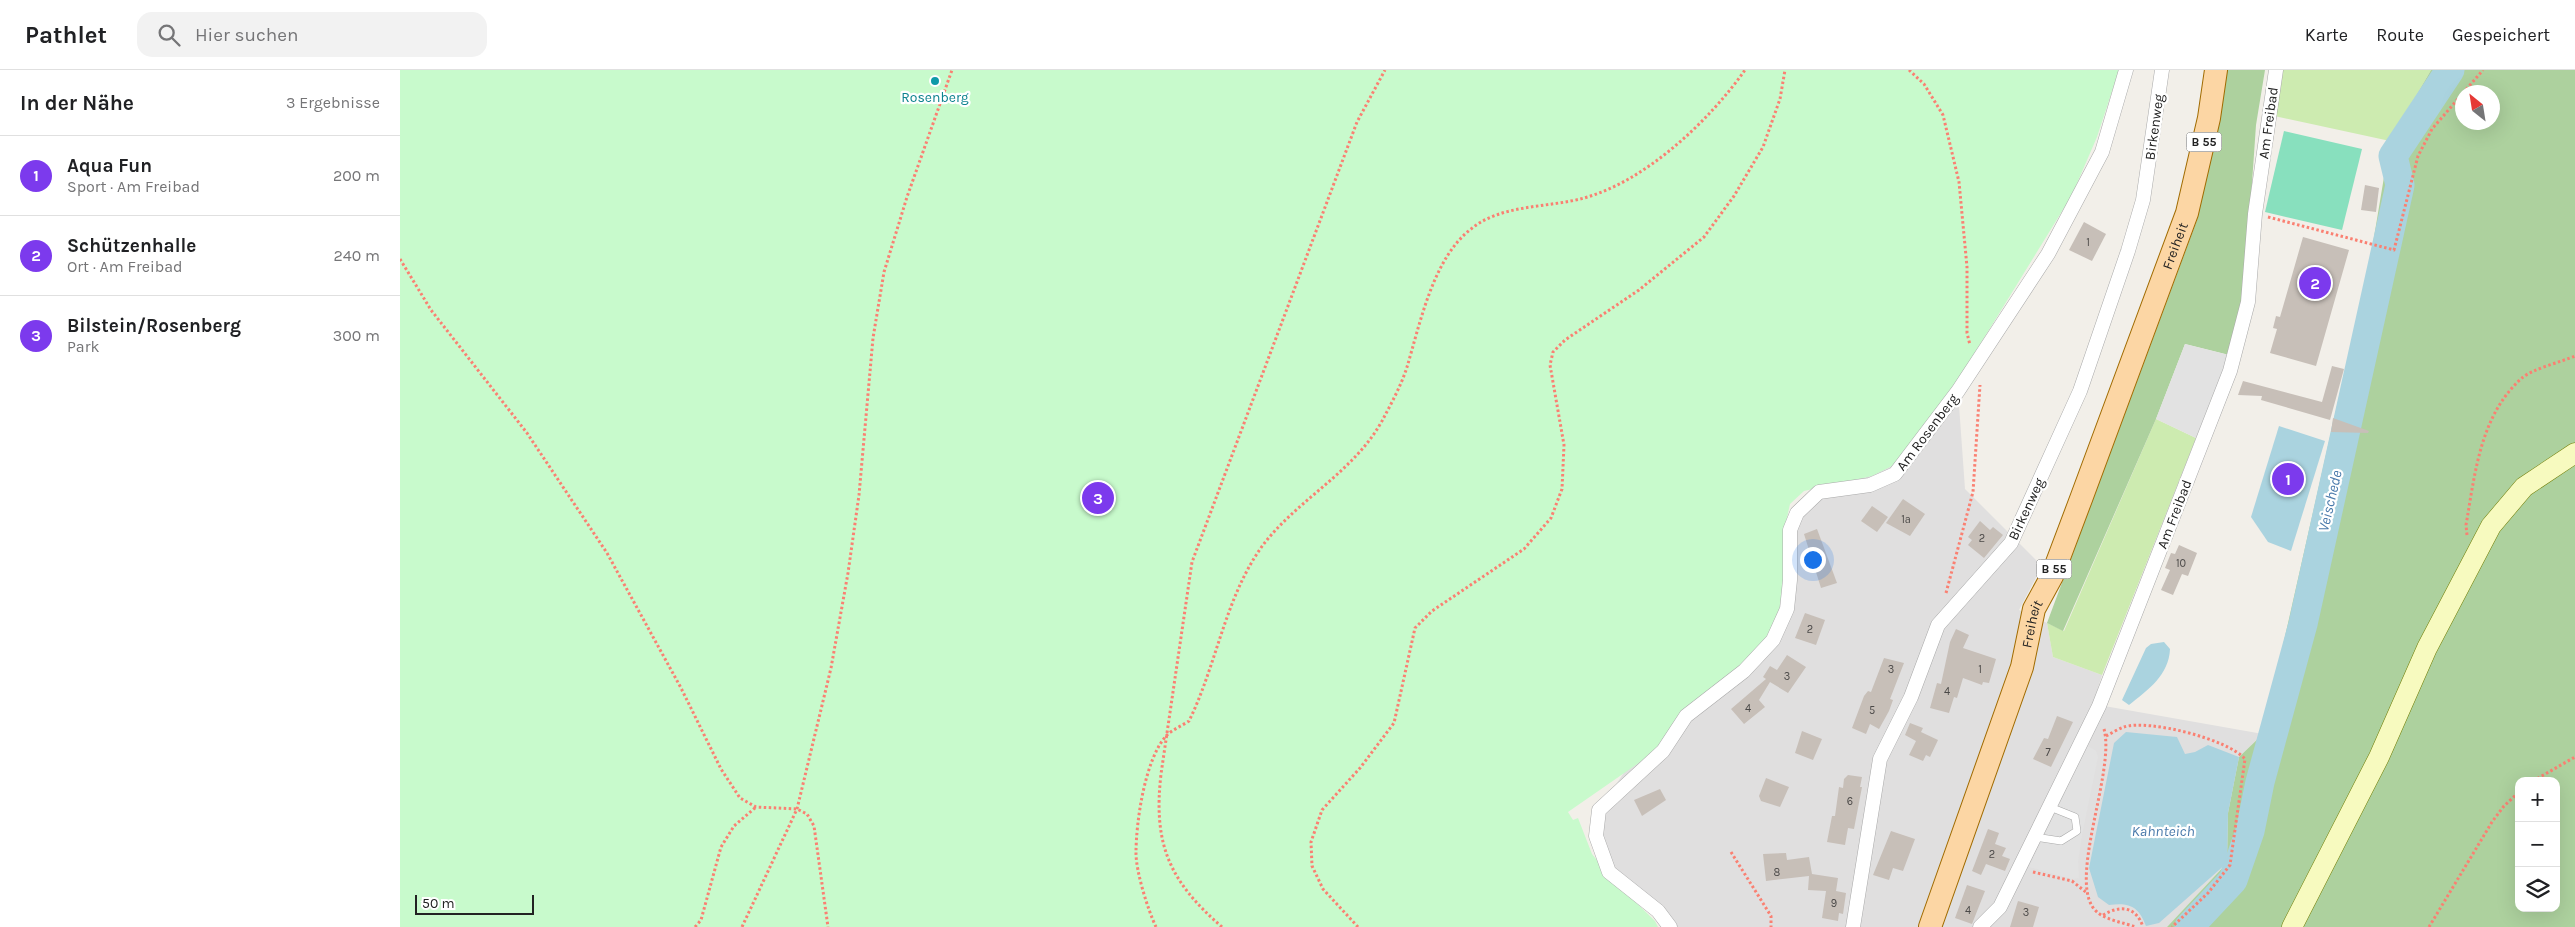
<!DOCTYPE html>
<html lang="de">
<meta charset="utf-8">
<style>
:root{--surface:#fff;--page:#f2f2f2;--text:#202124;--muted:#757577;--line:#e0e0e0;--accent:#7c3aed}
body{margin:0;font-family:Karla,sans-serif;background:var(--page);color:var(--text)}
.controls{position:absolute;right:15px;bottom:15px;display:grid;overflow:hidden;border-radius:10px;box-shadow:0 5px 20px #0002}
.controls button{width:45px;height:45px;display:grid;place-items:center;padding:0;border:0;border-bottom:1px solid var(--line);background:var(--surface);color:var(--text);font:25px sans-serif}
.compass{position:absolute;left:2055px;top:15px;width:45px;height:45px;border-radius:50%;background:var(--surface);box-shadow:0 5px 20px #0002;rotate:330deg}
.scale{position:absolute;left:15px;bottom:12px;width:119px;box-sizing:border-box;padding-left:5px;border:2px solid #222;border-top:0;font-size:14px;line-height:18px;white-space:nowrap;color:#222;-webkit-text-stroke:4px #fff;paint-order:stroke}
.you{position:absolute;left:1412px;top:489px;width:18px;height:18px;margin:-12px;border:4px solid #fff;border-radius:50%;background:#1a73e8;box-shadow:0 0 0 8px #1a73e833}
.badge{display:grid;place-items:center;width:32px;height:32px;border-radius:50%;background:var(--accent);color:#fff;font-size:16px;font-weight:700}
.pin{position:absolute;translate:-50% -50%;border:2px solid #fff;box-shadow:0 1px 5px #0006}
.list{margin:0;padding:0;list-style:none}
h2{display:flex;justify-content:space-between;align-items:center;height:65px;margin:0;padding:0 20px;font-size:21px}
h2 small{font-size:16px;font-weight:400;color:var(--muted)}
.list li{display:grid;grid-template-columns:32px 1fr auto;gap:15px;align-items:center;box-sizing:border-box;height:80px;padding:0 20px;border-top:1px solid var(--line)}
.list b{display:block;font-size:19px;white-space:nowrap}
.list p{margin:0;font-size:16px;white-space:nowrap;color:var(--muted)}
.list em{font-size:16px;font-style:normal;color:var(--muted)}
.icon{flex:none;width:28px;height:28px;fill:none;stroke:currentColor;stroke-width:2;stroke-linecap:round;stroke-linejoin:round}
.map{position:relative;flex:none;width:2175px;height:857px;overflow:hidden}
header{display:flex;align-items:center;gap:30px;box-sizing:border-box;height:70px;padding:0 25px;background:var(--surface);border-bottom:1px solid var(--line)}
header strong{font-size:24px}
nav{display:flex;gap:28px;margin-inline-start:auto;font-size:18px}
.search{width:350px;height:45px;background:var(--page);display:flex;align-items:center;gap:12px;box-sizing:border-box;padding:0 18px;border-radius:15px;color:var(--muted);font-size:19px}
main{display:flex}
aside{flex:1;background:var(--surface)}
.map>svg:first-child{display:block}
</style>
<header>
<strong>Pathlet</strong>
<div class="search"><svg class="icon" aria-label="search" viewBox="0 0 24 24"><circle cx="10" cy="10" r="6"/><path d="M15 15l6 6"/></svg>Hier suchen</div>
<nav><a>Karte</a><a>Route</a><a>Gespeichert</a></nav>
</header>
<main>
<aside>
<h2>In der Nähe<small>3 Ergebnisse</small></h2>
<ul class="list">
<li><span class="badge">1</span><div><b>Aqua Fun</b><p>Sport · Am Freibad</p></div><em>200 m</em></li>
<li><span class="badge">2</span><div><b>Schützenhalle</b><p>Ort · Am Freibad</p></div><em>240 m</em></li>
<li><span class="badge">3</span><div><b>Bilstein/Rosenberg</b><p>Park</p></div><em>300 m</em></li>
</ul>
</aside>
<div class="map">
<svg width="2175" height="857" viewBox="0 0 2175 857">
<rect width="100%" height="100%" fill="#f2efe9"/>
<polygon fill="#e0dfdf" points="1558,321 1565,419 1642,496 1619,540 1647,553 1653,587 1702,605 1693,634 1863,664 1839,687 1827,793 1767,857 1270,857 1209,802 1196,766 1199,740 1397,443"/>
<g fill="#cdebb0">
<polygon points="1878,0 2031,0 1990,71 1870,45"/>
<polygon points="1756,349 1796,368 1702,605 1653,587 1647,553 1664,561"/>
</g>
<g fill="#add19e" fill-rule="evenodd">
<polygon points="1827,0 1865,0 1856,55 1845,215 1829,285 1785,274 1756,349 1663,561 1647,553 1797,150"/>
<path d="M 2031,0 L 2175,0 L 2175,857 L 1767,857 L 1827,793 L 1828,743 L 1839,687 L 1863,664 L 1971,185 L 1990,71 ZM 2062,22 L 2092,22 L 2092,52 L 2062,52 ZM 2119,711 L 2156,711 L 2156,838 L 2119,838 Z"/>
</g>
<polygon fill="#c8facc" points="0,0 1719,0 1697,67 1672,125 1539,341 1492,396 1472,406 1404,421 1390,434 1383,466 1384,507 1378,549 1360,582 1243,690 1168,742 1173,750 1178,748 1192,784 1213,810 1255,851 1258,857 0,857"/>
<polygon fill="#88e0be" points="1884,61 1962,79 1942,160 1865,142"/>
<g fill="#e2e2e2">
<polygon points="1785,274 1829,285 1796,368 1756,349"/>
<polygon points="1688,676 1696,681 1698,687 1682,765 1678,792 1679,808 1672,809 1629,797"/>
</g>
<g fill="#aad3df">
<polygon points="1879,356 1925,371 1891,481 1868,472 1851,447"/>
<path d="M 1764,572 L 1770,579 C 1769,605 1748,620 1729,635 L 1722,630 L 1746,578 L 1751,574 Z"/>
<path d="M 1726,662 L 1777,667 L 1785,684 L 1795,682 L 1808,675 L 1839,687 L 1828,743 L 1827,793 L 1759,853 L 1746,856 C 1739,837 1730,832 1709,835 L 1698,827 L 1689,798 L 1714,673 Z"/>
</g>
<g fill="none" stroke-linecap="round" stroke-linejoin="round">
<polyline stroke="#aad3df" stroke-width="29" points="1789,857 1833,810 1850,761 1860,712 1903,554 2000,115 1993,86 2050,0"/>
</g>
<g fill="#c7bfb8">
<polygon points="1965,115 1979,118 1976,142 1961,140"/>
<polygon points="1684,152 1706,164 1692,191 1669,180"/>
<polygon points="1903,167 1949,180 1916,296 1870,283 1877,259 1873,258 1876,246 1880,247"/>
<polygon points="1932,296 1944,299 1930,350 1861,330 1862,326 1838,325 1843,311 1922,332"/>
<polygon points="1933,348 1969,361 1968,363 1931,362"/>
<polygon points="1503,429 1525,444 1510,466 1486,453"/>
<polygon points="1472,436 1488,447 1477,462 1461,451"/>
<polygon points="1580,451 1590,460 1593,457 1603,465 1584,488 1568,475 1572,470 1568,467"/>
<polygon points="1417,459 1437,513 1421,518 1404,464"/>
<polygon points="1779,475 1797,483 1788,506 1782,504 1773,525 1761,520 1770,500 1765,498 1771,483 1775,484"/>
<polygon points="1405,543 1425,550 1416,575 1395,568"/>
<polygon points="1556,559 1569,565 1563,578 1596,589 1589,613 1583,612 1582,615 1563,608 1557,628 1554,627 1549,643 1530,638 1537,613 1541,614 1550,572"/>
<polygon points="1387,585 1406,597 1388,623 1370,612 1359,630 1365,637 1344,654 1331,639 1366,609 1363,607 1370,596 1377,600"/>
<polygon points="1484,588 1504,593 1490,629 1493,630 1489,641 1479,659 1470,654 1466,664 1452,658 1464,626 1468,621 1471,622"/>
<polygon points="1657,646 1673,652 1651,697 1633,689 1644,668 1648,669"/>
<polygon points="1510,653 1523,658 1521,662 1538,670 1530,687 1526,685 1523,691 1509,685 1516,671 1505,665"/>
<polygon points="1402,661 1422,669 1413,690 1395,683"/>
<polygon points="1448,705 1462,707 1460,717 1462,717 1454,759 1448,758 1445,775 1427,772 1432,746 1435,746 1439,717 1443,718 1444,709"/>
<polygon points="1366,708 1389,717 1380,737 1361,731 1359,726"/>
<polygon points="1260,719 1266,730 1242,746 1234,730"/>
<polygon points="1588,759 1599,763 1595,774 1606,778 1602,786 1610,789 1605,801 1586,794 1581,805 1572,801"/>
<polygon points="1491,761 1515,769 1503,801 1493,798 1489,810 1473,805"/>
<polygon points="1386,783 1387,790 1409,787 1412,804 1438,808 1436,821 1446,823 1443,844 1439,843 1438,851 1422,848 1426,821 1408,820 1409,806 1366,811 1363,784"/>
<polygon points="1567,815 1585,821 1572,854 1555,848"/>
<polygon points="1618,831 1639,837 1633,857 1610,857"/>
</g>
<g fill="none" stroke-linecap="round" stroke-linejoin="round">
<defs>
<polyline id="service" points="1635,767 1661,771 1677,761 1675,747 1650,737"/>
<g id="minor">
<polyline points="1270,857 1258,841 1209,802 1196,766 1199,740 1263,681 1286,646 1344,601 1373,570 1387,539 1390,510 1390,460 1397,443 1419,422 1470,415 1495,404 1558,321 1648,184 1702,82 1726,0"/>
<polyline points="1453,857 1480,689 1511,627 1538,555 1611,473 1680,321 1728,181 1743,130 1762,0"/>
<polyline points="1580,857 1600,837 1699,636 1830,301 1848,232 1855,144 1876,0"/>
</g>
<polyline id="secondary" points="1892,857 1979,687 2027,578 2091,456 2124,417 2175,383"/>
<g id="primary">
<path id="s1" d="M 1530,857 L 1622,597 L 1634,539 L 1652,506 L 1681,429 L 1787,143 L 1809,48 L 1816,0"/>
</g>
</defs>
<use href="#service" stroke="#a9a9a9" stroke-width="8"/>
<use href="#minor" stroke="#a9a9a9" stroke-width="15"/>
<use href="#secondary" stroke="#707d05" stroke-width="21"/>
<use href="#primary" stroke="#a06b00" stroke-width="24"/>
<g stroke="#fa8072" stroke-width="3" stroke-dasharray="2.5 2.5" stroke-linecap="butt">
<polyline points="1509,0 1524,14 1543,45 1559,112 1567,197 1567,263 1570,275"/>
<polyline points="1868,147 1994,180 2018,86 2032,59 2083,0"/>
<polyline points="0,189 31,240 127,363 207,483 281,618 321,699 340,728 356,737 397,739 407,744 414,756 428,857"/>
<path d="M 2067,465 L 2066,455 C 2075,404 2080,345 2122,308 C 2132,299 2161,292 2175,286"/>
<polyline points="1546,523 1573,422 1580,315"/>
<path d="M 1704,659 C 1716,702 1665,815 1697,842 C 1706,850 1725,853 1736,857"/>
<path d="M 1706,666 C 1712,663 1718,659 1724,657 C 1748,649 1828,669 1845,689 L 1830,795 L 1808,823 L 1772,857"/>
<polyline points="2133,711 2175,687"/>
<polyline points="1331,782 1371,846 1371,857"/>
<polyline points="1633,802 1672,811 1687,823"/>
<path d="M 1703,845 C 1720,835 1736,836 1743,857"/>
<polyline points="295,857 301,850 321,777 334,756 356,737"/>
<polyline points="342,857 397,739 431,598 448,503 459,425 473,268 484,202 507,127 552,0"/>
<path d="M 756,857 C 748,840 736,802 736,783 C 736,752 745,688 767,665 C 772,660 783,655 789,651 C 817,594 825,527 863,475 C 898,429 953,403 982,351 C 991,334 1001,316 1007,297 C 1020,254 1033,188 1071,159 C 1101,134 1148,138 1184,128 C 1246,111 1309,51 1345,0"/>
<path d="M 822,857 C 769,811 753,774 761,704 L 792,492 L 957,52 L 985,0"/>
<polyline points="958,857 923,819 912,796 911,772 922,740 960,698 994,653 1015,558 1032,541 1124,479 1151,448 1162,419 1164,375 1150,295 1153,282 1165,270 1239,220 1304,167 1334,126 1363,77 1380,29 1385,0"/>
<polyline points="2029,857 2092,752 2104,736 2119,722"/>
</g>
<use href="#service" stroke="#fff" stroke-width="7"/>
<use href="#minor" stroke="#fff" stroke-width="14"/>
<use href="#secondary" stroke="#f7fabf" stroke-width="20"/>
<use href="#primary" stroke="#fcd6a4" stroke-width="22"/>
</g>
<circle fill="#0f9aa8" stroke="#fff" stroke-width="2" cx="535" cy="11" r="5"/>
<g text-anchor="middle" stroke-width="4.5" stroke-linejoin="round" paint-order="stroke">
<g font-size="11" fill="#4b4948">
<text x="1688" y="176">1</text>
<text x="1506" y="453">1a</text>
<text x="1582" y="472">2</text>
<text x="1781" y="497">10</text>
<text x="1410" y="563">2</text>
<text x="1491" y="603">3</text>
<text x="1580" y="603">1</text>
<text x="1387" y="610">3</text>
<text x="1547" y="625">4</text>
<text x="1348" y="642">4</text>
<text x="1472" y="644">5</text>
<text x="1648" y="686">7</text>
<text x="1450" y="735">6</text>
<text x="1592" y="788">2</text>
<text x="1377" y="806">8</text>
<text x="1434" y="837">9</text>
<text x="1568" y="844">4</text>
<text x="1626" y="846">3</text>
</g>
<g fill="#fff" stroke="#646464" stroke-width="1">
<rect x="1786.5" y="62.5" width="35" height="19" rx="4"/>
<rect x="1636.5" y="489.5" width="35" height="19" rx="4"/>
</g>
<g font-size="12" font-weight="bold" fill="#222">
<text x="1804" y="76">B 55</text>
<text x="1654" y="503">B 55</text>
</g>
<g font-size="14" fill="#0d838f" stroke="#fff">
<text x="535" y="32">Rosenberg</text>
</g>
<g font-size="14" fill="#222" stroke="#fff">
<text transform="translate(1868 53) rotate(-82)" y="5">Am Freibad</text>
<text transform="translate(1754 57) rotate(-82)" y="5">Birkenweg</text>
<text dy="5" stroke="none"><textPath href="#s1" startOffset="725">Freiheit</textPath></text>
<text transform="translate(1527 362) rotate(-53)" y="5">Am Rosenberg</text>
<text transform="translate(1626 439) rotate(-65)" y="5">Birkenweg</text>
<text transform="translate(1774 444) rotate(-69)" y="5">Am Freibad</text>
<text dy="5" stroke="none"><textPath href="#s1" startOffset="320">Freiheit</textPath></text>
</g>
<g font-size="15" font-style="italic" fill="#4a7aab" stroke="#fff">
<text transform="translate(1930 431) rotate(-77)" y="5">Veischede</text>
<text x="1763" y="766">Kahnteich</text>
</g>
</g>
</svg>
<div class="controls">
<button>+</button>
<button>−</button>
<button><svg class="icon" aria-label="layers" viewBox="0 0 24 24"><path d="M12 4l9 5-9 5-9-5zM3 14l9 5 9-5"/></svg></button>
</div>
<svg class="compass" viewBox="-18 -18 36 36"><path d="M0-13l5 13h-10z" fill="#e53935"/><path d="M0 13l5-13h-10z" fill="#757577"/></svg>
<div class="scale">50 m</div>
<div class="you"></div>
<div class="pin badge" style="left:1888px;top:409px">1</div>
<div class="pin badge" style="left:1915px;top:213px">2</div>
<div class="pin badge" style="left:698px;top:428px">3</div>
</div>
</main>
